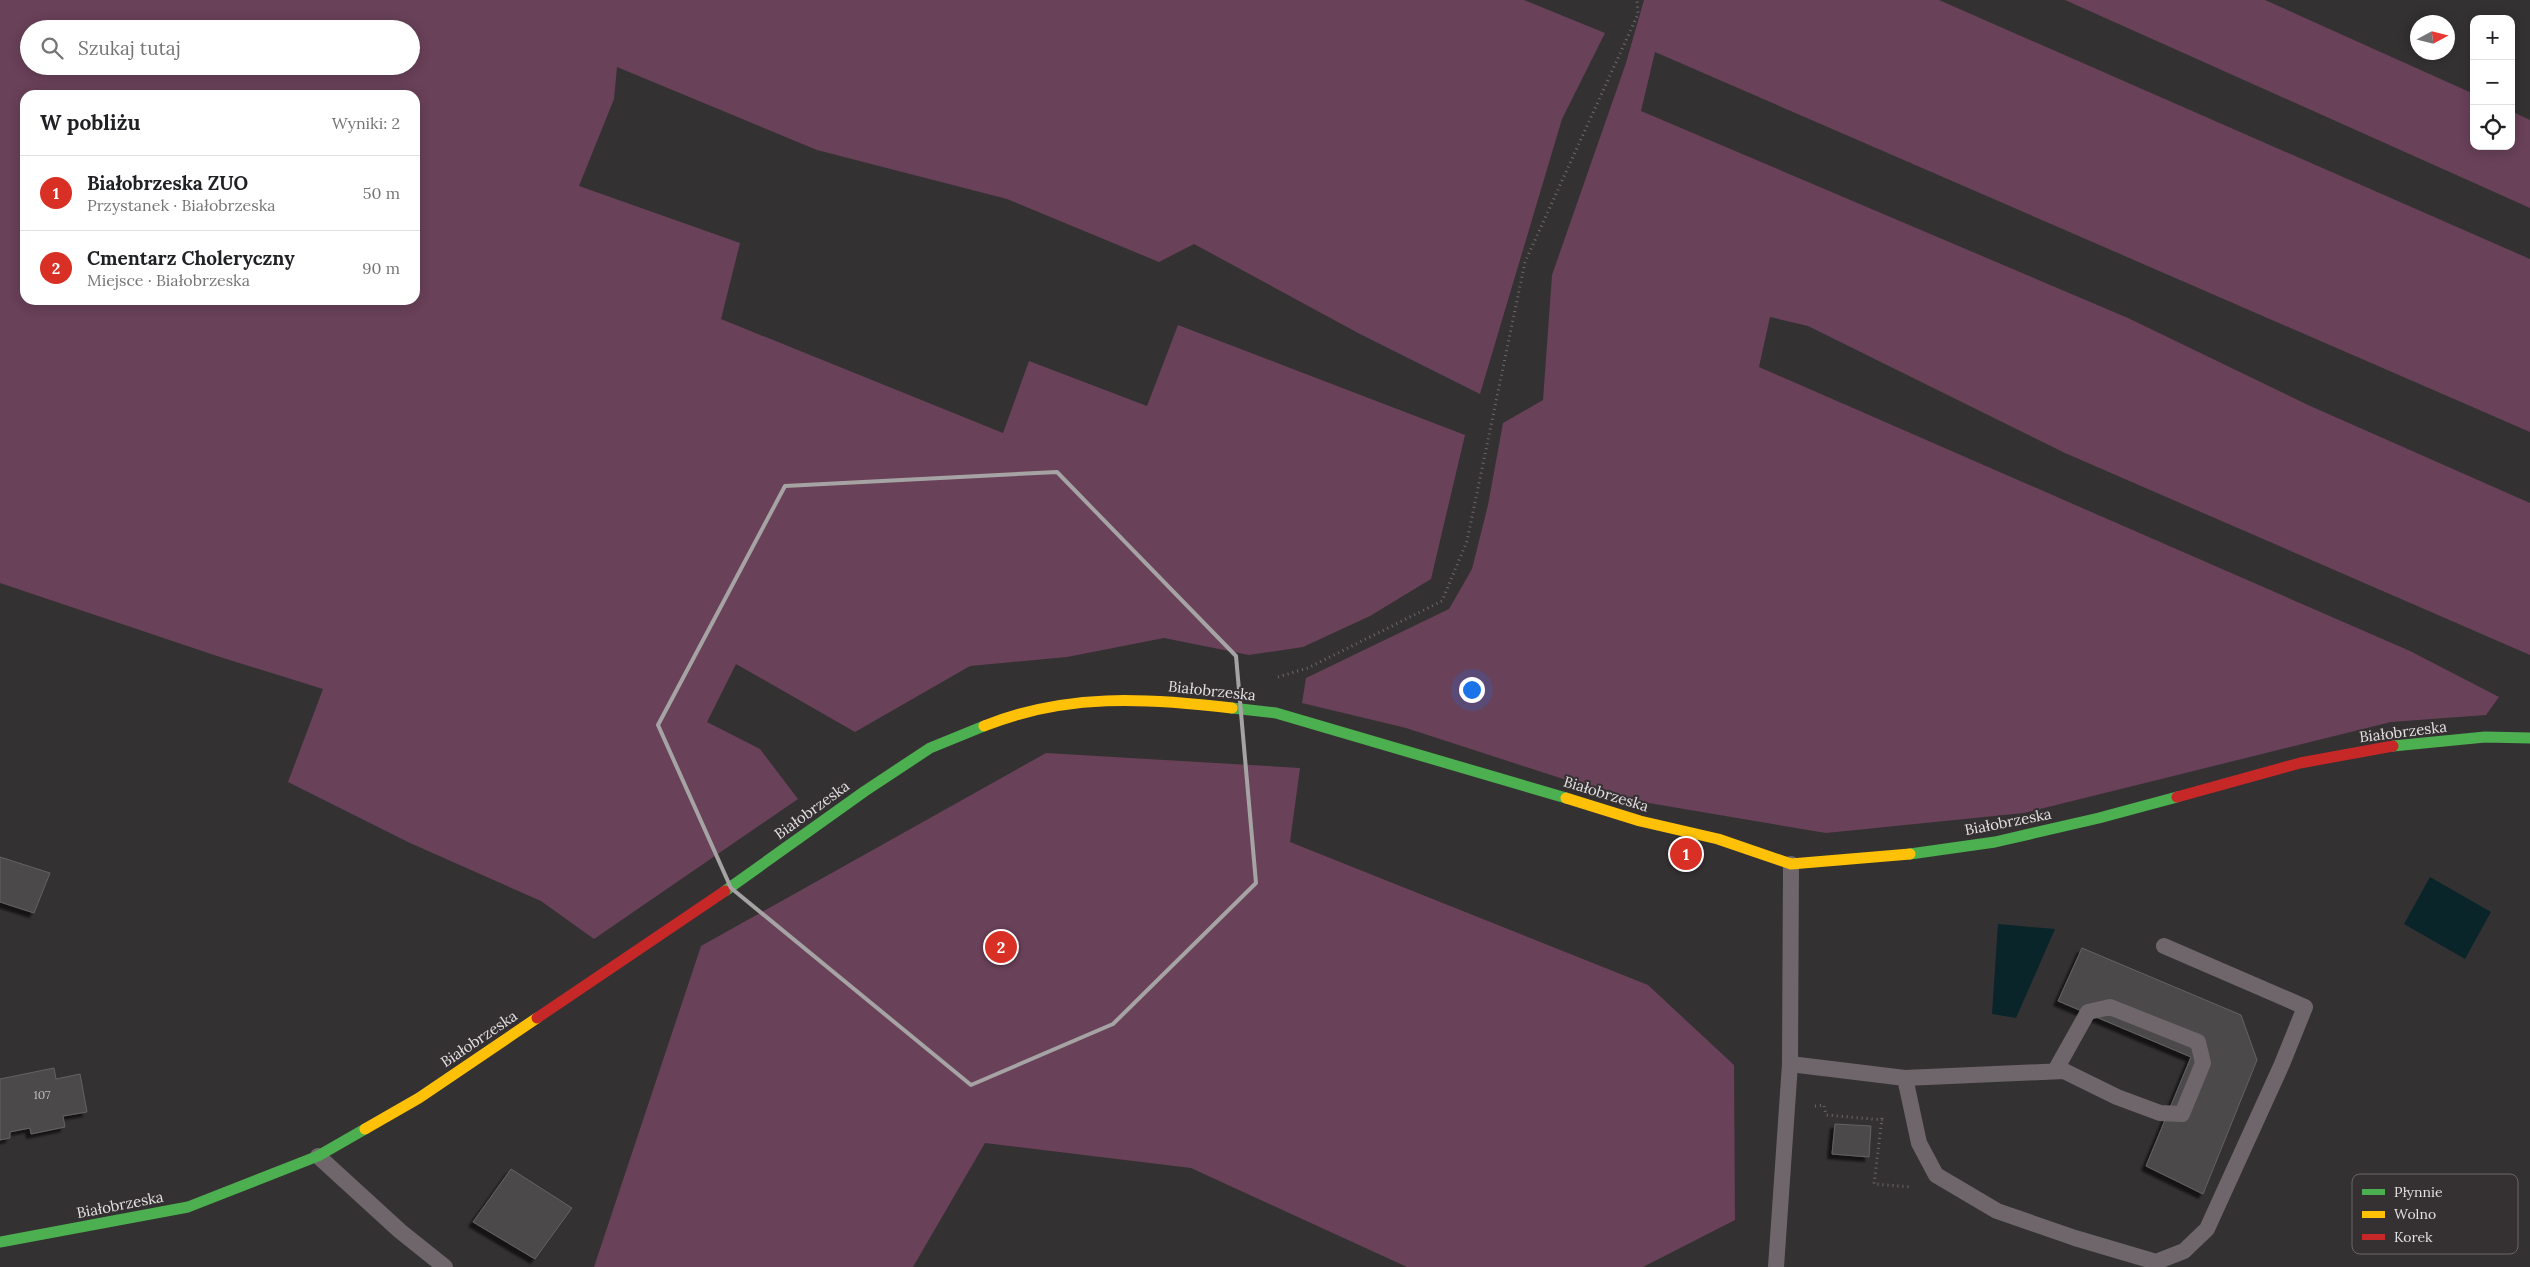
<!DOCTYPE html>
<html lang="pl">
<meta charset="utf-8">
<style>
:root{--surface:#fff;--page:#f2f2f2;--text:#202124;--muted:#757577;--line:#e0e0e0;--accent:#d93025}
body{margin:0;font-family:Lora,serif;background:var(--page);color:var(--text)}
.controls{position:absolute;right:15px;top:15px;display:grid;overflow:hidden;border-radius:10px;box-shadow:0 2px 12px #0003}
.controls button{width:45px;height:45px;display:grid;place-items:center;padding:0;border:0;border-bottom:1px solid var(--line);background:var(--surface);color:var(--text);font:25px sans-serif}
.compass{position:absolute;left:2410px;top:15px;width:45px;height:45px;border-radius:50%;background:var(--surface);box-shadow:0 2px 12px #0003;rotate:83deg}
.you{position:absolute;left:1471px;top:689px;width:18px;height:18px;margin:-12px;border:4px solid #fff;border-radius:50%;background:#1a73e8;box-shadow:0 0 0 8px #1a73e833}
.badge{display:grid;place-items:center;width:32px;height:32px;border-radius:50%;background:var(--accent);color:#fff;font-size:16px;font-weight:700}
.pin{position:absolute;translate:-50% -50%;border:2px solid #fff;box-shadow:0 1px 5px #0006}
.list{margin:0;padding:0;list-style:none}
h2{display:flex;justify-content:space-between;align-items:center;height:65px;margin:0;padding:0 20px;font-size:21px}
h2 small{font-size:16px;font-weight:400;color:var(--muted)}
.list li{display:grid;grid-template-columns:32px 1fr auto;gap:15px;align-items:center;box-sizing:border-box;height:75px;padding:0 20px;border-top:1px solid var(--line)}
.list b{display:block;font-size:19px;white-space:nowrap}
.list p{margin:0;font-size:16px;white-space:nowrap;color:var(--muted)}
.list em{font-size:16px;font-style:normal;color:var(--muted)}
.icon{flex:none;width:28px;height:28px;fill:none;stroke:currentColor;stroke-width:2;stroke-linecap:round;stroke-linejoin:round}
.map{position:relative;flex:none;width:2530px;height:1267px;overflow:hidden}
.search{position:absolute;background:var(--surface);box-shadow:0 2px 12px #0003;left:20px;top:20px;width:400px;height:55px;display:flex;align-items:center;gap:12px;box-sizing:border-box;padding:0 18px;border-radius:28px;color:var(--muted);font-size:19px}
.panel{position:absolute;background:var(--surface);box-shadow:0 2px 12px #0003;left:20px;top:90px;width:400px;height:215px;border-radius:15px}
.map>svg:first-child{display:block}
</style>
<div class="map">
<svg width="2530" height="1267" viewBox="0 0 2530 1267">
<defs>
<filter id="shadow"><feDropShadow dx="-4.5" dy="4.5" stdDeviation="1" flood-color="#0009"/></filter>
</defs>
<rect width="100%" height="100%" fill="#343132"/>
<g fill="#694159" fill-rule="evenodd">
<path d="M 0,0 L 1524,0 L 1605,33 L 1562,119 L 1480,394 L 1358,333 L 1194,244 L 1159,262 L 1007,199 L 817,150 L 617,67 L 614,99 L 579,186 L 740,243 L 721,319 L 1003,433 L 1029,361 L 1147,406 L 1178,325 L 1465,435 L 1431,579 L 1370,616 L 1303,647 L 1249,655 L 1164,638 L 1067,657 L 970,666 L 855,732 L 736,664 L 707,722 L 760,749 L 798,799 L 594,939 L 541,901 L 410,843 L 288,782 L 323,689 L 217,656 L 0,583 ZM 29,29 L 411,29 L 411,66 L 29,66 ZM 25,95 L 415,95 L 415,300 L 25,300 Z"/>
<polygon points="1644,0 1939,0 2530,259 2530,432 1655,52 1641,111 2128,318 2308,405 2530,503 2530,655 2065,453 1808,326 1770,317 1759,367 2410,651 2499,697 2486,715 2391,722 2024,813 1826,833 1625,799 1406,728 1302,703 1306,678 1449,609 1472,569 1488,505 1503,423 1543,400 1552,275 1626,63"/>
<polygon points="2065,0 2265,0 2474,94 2474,146 2511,146 2511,111 2530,120 2530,208"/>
<polygon points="1046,753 1300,768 1290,842 1648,985 1734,1065 1735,1220 1643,1267 1407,1267 1191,1168 985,1143 913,1267 594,1267 701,946"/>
</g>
<g fill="#0a2529">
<polygon points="2430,877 2491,912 2465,959 2404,924"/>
<polygon points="1998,924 2055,929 2016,1018 1992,1014"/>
</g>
<g fill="#4b494a" stroke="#646264" filter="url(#shadow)">
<polygon points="0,857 50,873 34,913 0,902"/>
<polygon points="2082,948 2241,1015 2257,1060 2203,1194 2146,1166 2191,1057 2058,1001"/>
<polygon points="54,1068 56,1079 80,1074 87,1112 63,1116 65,1127 31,1134 30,1128 10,1132 10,1138 0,1140 0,1079"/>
<polygon points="1835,1124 1871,1126 1869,1157 1832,1154"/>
<polygon points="511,1169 572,1208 535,1259 473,1222"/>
</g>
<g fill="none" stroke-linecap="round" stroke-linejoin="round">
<g stroke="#6e686b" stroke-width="3" stroke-dasharray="1 4" stroke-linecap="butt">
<polyline points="1278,677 1308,668 1442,601 1467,541 1525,262 1638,14 1637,0"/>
<polyline points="1815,1106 1824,1105 1826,1115 1884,1120"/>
<polyline points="1882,1118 1874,1184 1911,1187"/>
</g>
<g stroke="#6f666b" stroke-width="16">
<polyline points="1790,1064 1905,1078 1919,1143 1936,1175 1997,1211 2075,1238 2156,1262 2184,1251 2207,1229 2282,1064 2305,1007 2164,946"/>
<polyline points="1905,1078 2064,1071 2117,1097 2160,1113 2182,1114 2203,1063 2198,1042 2110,1007 2088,1012 2055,1071"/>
<polyline points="318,1156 400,1231 445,1267"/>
<polyline points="1776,1267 1790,1064 1791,864"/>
</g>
<g stroke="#4caf50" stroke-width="11">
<polyline points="1232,708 1276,713 1566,798"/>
<polyline points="2393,746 2485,737 2530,738"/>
<polyline points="1910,854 1995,842 2099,818 2177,797"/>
<polyline points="725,891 865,791 930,748 984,726"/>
<polyline points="0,1242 188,1207 318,1156 365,1129"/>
</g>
<g stroke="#ffc107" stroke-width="11">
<path d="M 984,726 C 1066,693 1146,698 1232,708"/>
<polyline points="1566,798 1640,821 1718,839 1791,864 1910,854"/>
<polyline points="365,1129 419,1098 537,1018"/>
</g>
<g stroke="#c62828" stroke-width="11">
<polyline points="2177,797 2300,763 2393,746"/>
<polyline points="537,1018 725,891"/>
</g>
</g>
<path fill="none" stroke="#a6a3a4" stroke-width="4" stroke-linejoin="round" d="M 1057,472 L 1236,656 L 1256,883 L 1113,1024 L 971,1085 L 731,888 L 658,725 L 785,486 Z"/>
<g text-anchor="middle" stroke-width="4" stroke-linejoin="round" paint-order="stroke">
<g font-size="12" fill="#bebbbc">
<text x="42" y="1099">107</text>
</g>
<g font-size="15" fill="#e4e1e2" stroke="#353032">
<text transform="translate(1212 691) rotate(6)" y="5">Białobrzeska</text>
<text transform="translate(2403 732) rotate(-7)" y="5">Białobrzeska</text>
<text transform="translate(1606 794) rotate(17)" y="5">Białobrzeska</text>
<text transform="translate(812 810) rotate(-36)" y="5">Białobrzeska</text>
<text transform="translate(2008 822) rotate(-11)" y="5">Białobrzeska</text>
<text transform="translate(479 1039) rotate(-34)" y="5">Białobrzeska</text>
<text transform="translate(120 1205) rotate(-11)" y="5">Białobrzeska</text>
</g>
</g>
<rect x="2352" y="1174" width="166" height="80" rx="8" fill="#353032" stroke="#6a6567" stroke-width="1"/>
<rect x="2362" y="1189" width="23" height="6" fill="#4caf50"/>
<rect x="2362" y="1211" width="23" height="7" fill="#ffc107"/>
<rect x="2362" y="1234" width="23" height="6" fill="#c62828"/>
<g font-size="14" fill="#e4e1e2">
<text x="2394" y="1197">Płynnie</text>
<text x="2394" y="1219">Wolno</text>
<text x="2394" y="1242">Korek</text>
</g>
</svg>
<div class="controls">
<button>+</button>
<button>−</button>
<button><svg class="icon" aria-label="locate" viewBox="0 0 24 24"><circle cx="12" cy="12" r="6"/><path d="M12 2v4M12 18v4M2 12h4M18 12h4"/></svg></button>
</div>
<svg class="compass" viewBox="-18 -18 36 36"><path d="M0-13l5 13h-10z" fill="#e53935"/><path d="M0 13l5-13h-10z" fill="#757577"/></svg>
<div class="you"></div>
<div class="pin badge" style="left:1686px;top:854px">1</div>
<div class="pin badge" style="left:1001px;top:947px">2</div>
<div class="search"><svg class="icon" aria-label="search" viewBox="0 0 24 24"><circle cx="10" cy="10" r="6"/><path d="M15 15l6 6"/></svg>Szukaj tutaj</div>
<section class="panel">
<h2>W pobliżu<small>Wyniki: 2</small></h2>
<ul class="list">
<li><span class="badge">1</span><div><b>Białobrzeska ZUO</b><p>Przystanek · Białobrzeska</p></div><em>50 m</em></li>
<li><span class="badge">2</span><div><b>Cmentarz Choleryczny</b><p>Miejsce · Białobrzeska</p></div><em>90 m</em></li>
</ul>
</section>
</div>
